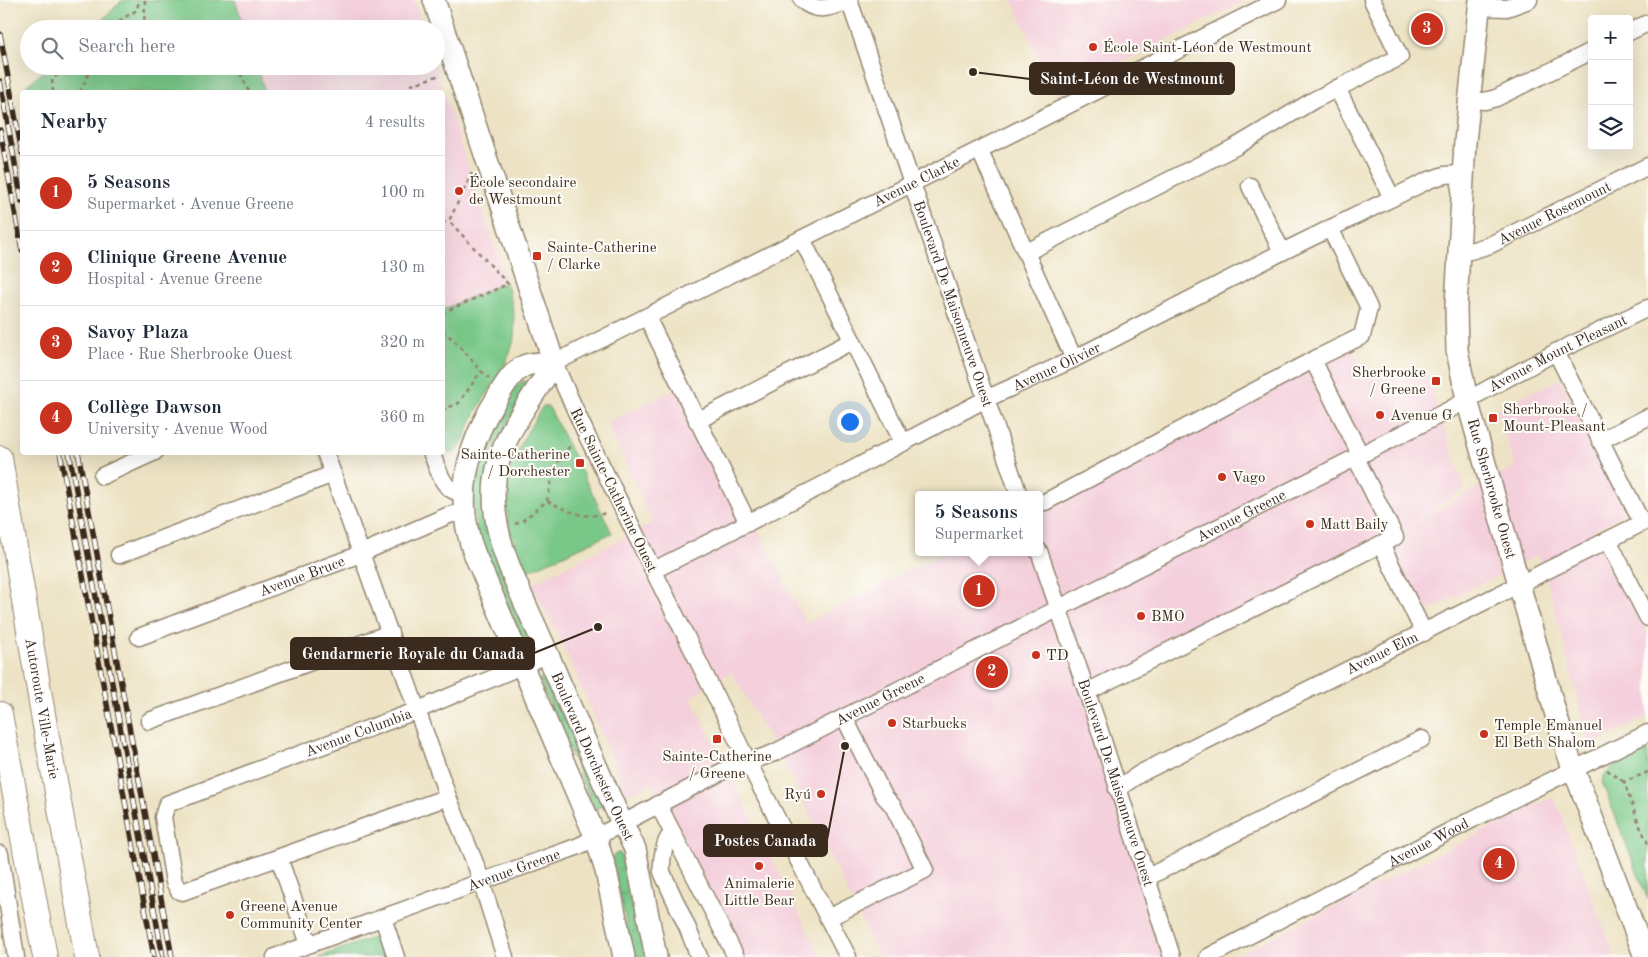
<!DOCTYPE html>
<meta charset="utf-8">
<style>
:root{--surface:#fff;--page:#f6f6f7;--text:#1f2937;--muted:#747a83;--line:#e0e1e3;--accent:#c8321e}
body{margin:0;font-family:"Old Standard TT",serif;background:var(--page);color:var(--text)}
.controls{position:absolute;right:15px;top:15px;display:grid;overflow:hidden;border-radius:5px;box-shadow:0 5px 20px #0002}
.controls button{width:45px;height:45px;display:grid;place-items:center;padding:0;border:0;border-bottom:1px solid var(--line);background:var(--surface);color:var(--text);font:25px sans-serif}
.you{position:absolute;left:849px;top:421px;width:18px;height:18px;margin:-12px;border:4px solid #fff;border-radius:50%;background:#1a73e8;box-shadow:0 0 0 8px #1a73e833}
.badge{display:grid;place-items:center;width:32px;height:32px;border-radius:50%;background:var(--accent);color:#fff;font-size:16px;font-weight:700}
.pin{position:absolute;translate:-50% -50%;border:2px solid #fff;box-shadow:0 1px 5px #0006}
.popup{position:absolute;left:915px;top:491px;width:128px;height:65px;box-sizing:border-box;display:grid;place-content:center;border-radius:5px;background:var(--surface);filter:drop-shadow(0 1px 4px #0005);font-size:16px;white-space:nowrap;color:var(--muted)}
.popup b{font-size:19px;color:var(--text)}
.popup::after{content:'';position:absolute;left:50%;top:100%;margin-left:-10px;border:10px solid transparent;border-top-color:var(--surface)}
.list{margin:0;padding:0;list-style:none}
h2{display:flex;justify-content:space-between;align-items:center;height:65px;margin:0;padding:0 20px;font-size:21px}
h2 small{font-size:16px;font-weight:400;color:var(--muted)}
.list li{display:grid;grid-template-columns:32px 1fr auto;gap:15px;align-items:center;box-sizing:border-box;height:75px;padding:0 20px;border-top:1px solid var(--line)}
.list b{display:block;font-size:19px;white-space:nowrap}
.list p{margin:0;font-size:16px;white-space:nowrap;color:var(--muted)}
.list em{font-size:16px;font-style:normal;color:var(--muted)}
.icon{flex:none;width:28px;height:28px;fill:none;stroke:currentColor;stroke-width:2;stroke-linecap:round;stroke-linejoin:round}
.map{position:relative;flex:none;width:1648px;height:957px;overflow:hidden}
.search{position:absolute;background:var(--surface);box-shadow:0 5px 20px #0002;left:20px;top:20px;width:425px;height:55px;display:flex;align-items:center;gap:12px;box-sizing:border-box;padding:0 18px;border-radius:28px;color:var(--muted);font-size:19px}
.panel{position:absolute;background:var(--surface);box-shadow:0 5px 20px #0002;left:20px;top:90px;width:425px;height:365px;border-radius:5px}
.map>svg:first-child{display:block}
</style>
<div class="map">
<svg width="1648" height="957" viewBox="0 0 1648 957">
<defs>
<pattern id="grass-tufts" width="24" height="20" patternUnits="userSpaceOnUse" patternTransform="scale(1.25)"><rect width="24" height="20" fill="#79c888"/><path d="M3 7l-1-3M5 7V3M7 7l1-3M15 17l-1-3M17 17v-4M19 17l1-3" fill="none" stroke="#64a36f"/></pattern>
</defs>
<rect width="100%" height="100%" fill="#fdfcf7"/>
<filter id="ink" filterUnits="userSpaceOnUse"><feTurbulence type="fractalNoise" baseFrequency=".02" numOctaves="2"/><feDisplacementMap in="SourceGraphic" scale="10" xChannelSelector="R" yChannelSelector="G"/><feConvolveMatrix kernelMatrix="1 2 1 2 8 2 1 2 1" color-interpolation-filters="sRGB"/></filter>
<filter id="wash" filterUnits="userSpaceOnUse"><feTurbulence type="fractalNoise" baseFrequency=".0096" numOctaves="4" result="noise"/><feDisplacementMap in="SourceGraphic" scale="20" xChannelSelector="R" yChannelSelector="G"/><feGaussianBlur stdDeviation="1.12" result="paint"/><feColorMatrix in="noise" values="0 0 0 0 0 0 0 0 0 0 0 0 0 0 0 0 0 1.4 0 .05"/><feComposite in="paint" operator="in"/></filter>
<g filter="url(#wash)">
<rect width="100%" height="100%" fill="#ede3c4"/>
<g fill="#f4cfdc">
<polygon points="235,0 414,0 423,29 245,29"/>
<polygon points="1012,0 1246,0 1057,95"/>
<polygon points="257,66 435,66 506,282 443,310 442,92 265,92"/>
<polygon points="1350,347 1365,373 1430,375 1434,400 1465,489 1398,532 1515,466 1497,408 1560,379 1630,511 1595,529 1648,635 1648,716 1595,744 1588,738 1550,592 1539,555 1427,611 1384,541 1086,690 1098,725 1163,957 879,957 787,768 731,672 691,697 821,957 743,957 673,818 651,784 627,794 563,645 531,584 653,523 607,423 683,385 806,623 946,552 1039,552 1039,505"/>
<polygon points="1553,798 1557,804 1615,957 1233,957 1546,800"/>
</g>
<g fill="url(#grass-tufts)" stroke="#5a7953">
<polygon points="524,380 528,385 490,456 531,638 524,642 476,531 473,490 483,443 513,389"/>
<polygon points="540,678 544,679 554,700 561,709 603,804 599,808 594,808 539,679"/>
<polygon points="617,853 620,853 628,882 635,918 642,933 648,957 633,957 612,857"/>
</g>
<g fill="#79c888" stroke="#5a7953">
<polygon points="124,0 235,0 245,29 94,29 120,2"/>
<polygon points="50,66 257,66 265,92 26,92 25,87"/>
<path d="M 506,282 C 512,302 517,322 513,343 C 507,370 485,393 473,418 C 468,428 465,441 458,449 C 455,453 452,454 448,453 L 443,447 L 442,310 Z"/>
<path d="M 543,406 L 546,406 L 550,409 L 612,533 L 526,572 C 501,520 498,480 529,429 C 534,421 538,413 543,406 Z"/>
<path d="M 1648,750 L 1648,900 L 1602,782 C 1606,764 1633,757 1648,750 Z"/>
<polygon points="375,937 378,938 385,957 319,957"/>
</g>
</g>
<g filter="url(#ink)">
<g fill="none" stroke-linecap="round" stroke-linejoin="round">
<defs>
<g id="minor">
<path d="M 802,0 C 817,14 831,7 849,1"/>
<path id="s1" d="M 849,0 L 1019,495"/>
<polyline points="1480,7 1507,8 1529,0"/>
<polyline points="1629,32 1648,23"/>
<polyline points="1337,88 1392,198"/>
<polyline points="1469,100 1485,101 1496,98 1592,51"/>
<polyline points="980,151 1074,359"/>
<polyline points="1250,186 1282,252"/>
<polyline points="802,239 903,443"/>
<path id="s2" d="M 1458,250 L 1470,251 L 1490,245 L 1648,166"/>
<polyline points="1027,252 1237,146 1314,100 1400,57 1372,0"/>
<polyline points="647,317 748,523"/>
<polyline points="1556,352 1642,523"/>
<polyline points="1313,360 1357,448 1359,464 1395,537 1381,544"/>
<polyline points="697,421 852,341"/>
<polyline points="1601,440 1648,417"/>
<polyline points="325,452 448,797 477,868 505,957"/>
<path d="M 431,452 C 439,470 442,493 464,493"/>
<polyline points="102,476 155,452"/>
<polyline points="1045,502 1313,360 1362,336 1369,308 1330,228"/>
<polyline points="1608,540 1648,618"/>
<path id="s3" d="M 1039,551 L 1098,725 L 1172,957"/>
<polyline points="119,555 333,474"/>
<path id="s4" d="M 654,570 L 817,488 L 986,399 L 1074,359 L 1282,252 L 1429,180 L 1444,175 L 1462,174"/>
<path id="s5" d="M 139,637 L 350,558 L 449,515 L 464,512"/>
<polyline points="1087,692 1381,544 1424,633"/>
<polyline points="149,721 390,633"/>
<path id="s6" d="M 1117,789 L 1141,773 L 1648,520"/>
<path id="s7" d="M 448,797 L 182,892 L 179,891 L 174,882 L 163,817 L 167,804 L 418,710 L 547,655"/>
<polyline points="658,804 736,957"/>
<path d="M 673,833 C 664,838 661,861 662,872 L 688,929 L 699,957"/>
<polyline points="0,854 16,957"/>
<polyline points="279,858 309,944"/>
<polyline points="1146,878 1422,739"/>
<polyline points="383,918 396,957"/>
<polyline points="828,918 925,870 893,806 884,796 844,717"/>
<path id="s8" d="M 275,957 L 579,846 L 723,771 L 774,753 L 1445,412 L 1556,352 L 1648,308"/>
<path id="s9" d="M 848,957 L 748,762 L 588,438 L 554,363 L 1278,0"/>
<path id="s10" d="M 1208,957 L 1473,819 L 1648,733"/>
</g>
<g id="major">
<polyline points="434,0 554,363"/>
<path id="s11" d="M 1480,0 L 1465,142 L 1456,307 L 1457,350 L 1467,400 L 1556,715 L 1569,757 L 1645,957"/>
<path d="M 554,363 C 545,363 532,362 524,366 C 511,373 504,386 497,398 C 467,446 453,500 475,555 L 596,838 L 606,871 L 624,957"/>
<path id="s12" d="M 554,363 C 532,399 500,436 495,480 C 488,536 521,592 542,641 C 566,697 590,753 615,808 L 635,849 L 656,957"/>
</g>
<g id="highway">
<path id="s13" d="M 0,458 L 44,720 L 87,957"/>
<polyline points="0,714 45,957"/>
</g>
</defs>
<use href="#minor" stroke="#948671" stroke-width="19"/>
<use href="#major" stroke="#948671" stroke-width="24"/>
<use href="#highway" stroke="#948671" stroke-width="26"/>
<g stroke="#948671" stroke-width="2.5" stroke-dasharray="4 4" stroke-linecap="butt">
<polyline points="144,28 145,0"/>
<polyline points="105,29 137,10 139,0"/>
<polyline points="141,29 165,26 183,29"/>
<polyline points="237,66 249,92"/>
<polyline points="411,85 440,75"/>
<polyline points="53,92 52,80 66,66"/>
<polyline points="80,92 92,66"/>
<polyline points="442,223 449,221"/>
<polyline points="442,313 508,284 449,221 472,173"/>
<path d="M 442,331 C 461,343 472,364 489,378"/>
<polyline points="442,410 459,403 481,371"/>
<path d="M 547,501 C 551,482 555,458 571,446"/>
<path d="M 515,524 L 522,521 L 547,501 C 564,509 585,521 605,513"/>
<polyline points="1607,770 1624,782"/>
<polyline points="1648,772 1624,782 1639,824 1648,844"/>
</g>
<use href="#minor" stroke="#fff" stroke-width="16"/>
<use href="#major" stroke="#fff" stroke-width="21"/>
<use href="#highway" stroke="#fff" stroke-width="24"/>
<defs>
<g id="rail">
<polyline points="0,34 22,153"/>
<polyline points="0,81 22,202"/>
<polyline points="0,130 22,250"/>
<polyline points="60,452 154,957"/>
<polyline points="69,452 163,957"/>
<polyline points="78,452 172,957"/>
</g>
</defs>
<use href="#rail" stroke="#3b2a1e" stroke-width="5.5"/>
<use href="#rail" stroke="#fdfcf7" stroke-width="4" stroke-dasharray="11" stroke-linecap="butt"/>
</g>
</g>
<g fill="#c8321e" stroke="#fdfcf7" stroke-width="2">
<circle cx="1093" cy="47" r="5"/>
<circle cx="459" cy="191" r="5"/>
<rect x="532" y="251" width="10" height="10" rx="2.5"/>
<rect x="1431" y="376" width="10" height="10" rx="2.5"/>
<circle cx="1380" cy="415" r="5"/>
<rect x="1488" y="413" width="10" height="10" rx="2.5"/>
<rect x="575" y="458" width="10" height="10" rx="2.5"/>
<circle cx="1222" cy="477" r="5"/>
<circle cx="1310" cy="524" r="5"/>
<circle cx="1141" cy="616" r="5"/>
<circle cx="1036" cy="655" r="5"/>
<circle cx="892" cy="723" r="5"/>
<circle cx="1484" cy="734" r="5"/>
<rect x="712" y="734" width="10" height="10" rx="2.5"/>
<circle cx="821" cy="794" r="5"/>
<circle cx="759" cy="866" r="5"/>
<circle cx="230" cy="915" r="5"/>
</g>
<g text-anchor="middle" stroke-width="4" stroke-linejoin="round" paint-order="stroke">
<g font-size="15" fill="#3b2a1e" stroke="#fdfcf7" text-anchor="start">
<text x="1103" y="52">École Saint-Léon de Westmount</text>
<text x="469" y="187">École secondaire<tspan x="469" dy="17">de Westmount</tspan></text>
<text x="547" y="252">Sainte-Catherine<tspan x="547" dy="17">/ Clarke</tspan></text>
<text x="1426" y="377" text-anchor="end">Sherbrooke<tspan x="1426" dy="17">/ Greene</tspan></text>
<text x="1503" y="414">Sherbrooke /<tspan x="1503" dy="17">Mount-Pleasant</tspan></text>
<text x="1390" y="420">Avenue G</text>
<text x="570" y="459" text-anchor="end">Sainte-Catherine<tspan x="570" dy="17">/ Dorchester</tspan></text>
<text x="1232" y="482">Vago</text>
<text x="1320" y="529">Matt Baily</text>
<text x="1151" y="621">BMO</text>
<text x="1046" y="660">TD</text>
<text x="902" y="728">Starbucks</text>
<text x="1494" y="730">Temple Emanuel<tspan x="1494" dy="17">El Beth Shalom</tspan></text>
<text x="717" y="761" text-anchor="middle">Sainte-Catherine<tspan x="717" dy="17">/ Greene</tspan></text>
<text x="811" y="799" text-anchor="end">Ryú</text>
<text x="759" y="888" text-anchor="middle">Animalerie<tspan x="759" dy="17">Little Bear</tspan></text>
<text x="240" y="911">Greene Avenue<tspan x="240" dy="17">Community Center</tspan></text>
</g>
<g font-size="15" fill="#3b2a1e" stroke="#fdfcf7">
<text dy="5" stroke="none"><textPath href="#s9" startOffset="1068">Avenue Clarke</textPath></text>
<text dy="5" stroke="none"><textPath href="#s2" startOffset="105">Avenue Rosemount</textPath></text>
<text dy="5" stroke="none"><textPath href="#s1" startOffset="321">Boulevard De Maisonneuve Ouest</textPath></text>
<text dy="5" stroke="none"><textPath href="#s8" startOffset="1420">Avenue Mount Pleasant</textPath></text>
<text dy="5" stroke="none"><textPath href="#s4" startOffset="451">Avenue Olivier</textPath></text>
<text dy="5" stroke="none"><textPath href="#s11" startOffset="494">Rue Sherbrooke Ouest</textPath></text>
<text transform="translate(614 490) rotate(64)" y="5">Rue Sainte-Catherine Ouest</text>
<text dy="5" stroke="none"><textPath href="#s8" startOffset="1064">Avenue Greene</textPath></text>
<text dy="5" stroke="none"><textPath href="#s5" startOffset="174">Avenue Bruce</textPath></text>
<text dy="5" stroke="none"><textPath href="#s6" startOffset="298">Avenue Elm</textPath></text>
<text dy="5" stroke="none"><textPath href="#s8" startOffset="659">Avenue Greene</textPath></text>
<text dy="5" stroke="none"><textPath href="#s13" startOffset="254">Autoroute Ville-Marie</textPath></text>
<text dy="5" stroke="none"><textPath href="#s7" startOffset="580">Avenue Columbia</textPath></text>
<text dy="5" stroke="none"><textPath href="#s12" startOffset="428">Boulevard Dorchester Ouest</textPath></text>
<text dy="5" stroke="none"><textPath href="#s3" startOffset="244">Boulevard De Maisonneuve Ouest</textPath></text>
<text dy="5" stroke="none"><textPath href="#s10" startOffset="248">Avenue Wood</textPath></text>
<text dy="5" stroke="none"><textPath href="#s8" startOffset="254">Avenue Greene</textPath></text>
</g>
</g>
<path fill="none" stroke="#3b2a1e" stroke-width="2" d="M973 72L1030 79M598 627L534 653M845 746L827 840"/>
<g fill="#3b2a1e" stroke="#fdfcf7" stroke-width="2">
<circle cx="973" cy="72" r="5"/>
<circle cx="598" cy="627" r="5"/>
<circle cx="845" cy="746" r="5"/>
</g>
<g fill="#3b2a1e" stroke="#3b2a1e" stroke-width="2">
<rect x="1030" y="63" width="204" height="31" rx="5"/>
<rect x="291" y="638" width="243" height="31" rx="5"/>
<rect x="704" y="825" width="123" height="31" rx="5"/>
</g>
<g font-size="16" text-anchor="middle" font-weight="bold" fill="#fff">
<text x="1132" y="84">Saint-Léon de Westmount</text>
<text x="413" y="659">Gendarmerie Royale du Canada</text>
<text x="765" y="846">Postes Canada</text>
</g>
</svg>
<div class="controls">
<button>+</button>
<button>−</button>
<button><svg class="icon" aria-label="layers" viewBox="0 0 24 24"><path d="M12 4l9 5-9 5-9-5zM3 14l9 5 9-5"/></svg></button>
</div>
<div class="you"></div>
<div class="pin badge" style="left:979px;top:591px">1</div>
<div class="popup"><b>5 Seasons</b>Supermarket</div>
<div class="pin badge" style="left:992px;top:672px">2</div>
<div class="pin badge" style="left:1427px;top:29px">3</div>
<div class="pin badge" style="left:1499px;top:864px">4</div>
<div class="search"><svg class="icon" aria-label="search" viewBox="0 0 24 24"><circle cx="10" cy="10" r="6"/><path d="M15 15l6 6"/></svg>Search here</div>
<section class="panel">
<h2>Nearby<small>4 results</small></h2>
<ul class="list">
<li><span class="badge">1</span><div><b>5 Seasons</b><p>Supermarket · Avenue Greene</p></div><em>100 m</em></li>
<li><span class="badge">2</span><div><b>Clinique Greene Avenue</b><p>Hospital · Avenue Greene</p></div><em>130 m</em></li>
<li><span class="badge">3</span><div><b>Savoy Plaza</b><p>Place · Rue Sherbrooke Ouest</p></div><em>320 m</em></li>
<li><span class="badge">4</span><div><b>Collège Dawson</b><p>University · Avenue Wood</p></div><em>360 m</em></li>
</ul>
</section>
</div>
